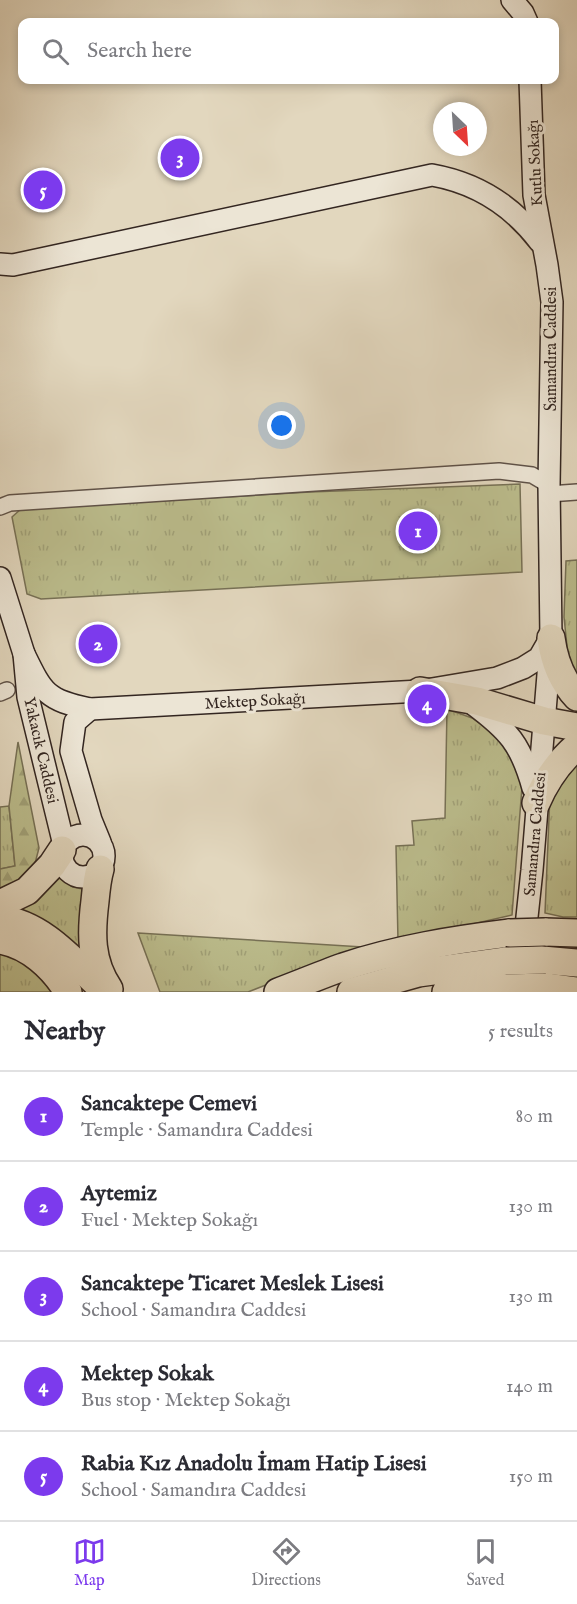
<!DOCTYPE html>
<meta charset="utf-8">
<style>
:root{--surface:#fff;--page:#f7f7f7;--text:#2b2b33;--muted:#7c7c81;--line:#e1e1e2;--accent:#7c3aed}
body{margin:0;font-family:"IM FELL English",serif;background:var(--page);color:var(--text)}
.compass{position:absolute;left:433px;top:102px;width:54px;height:54px;border-radius:50%;background:var(--surface);box-shadow:0 3px 9px #0003;rotate:155deg}
.you{position:absolute;left:282px;top:426px;width:21px;height:21px;margin:-15px;border:4px solid #fff;border-radius:50%;background:#1a73e8;box-shadow:0 0 0 9px #1a73e833}
.badge{display:grid;place-items:center;width:39px;height:39px;border-radius:50%;background:var(--accent);color:#fff;font-size:20px;font-weight:700}
.pin{position:absolute;translate:-50% -50%;border:3px solid #fff;box-shadow:0 2px 6px #0006}
.list{margin:0;padding:0;list-style:none}
h2{display:flex;justify-content:space-between;align-items:center;height:78px;margin:0;padding:0 24px;font-size:26px}
h2 small{font-size:20px;font-weight:400;color:var(--muted)}
.list li{display:grid;grid-template-columns:39px 1fr auto;gap:18px;align-items:center;box-sizing:border-box;height:90px;padding:0 24px;border-top:2px solid var(--line)}
.list b{display:block;font-size:22px;white-space:nowrap}
.list p{margin:0;font-size:20px;white-space:nowrap;color:var(--muted)}
.list em{font-size:20px;font-style:normal;color:var(--muted)}
.icon{flex:none;width:33px;height:33px;fill:none;stroke:currentColor;stroke-width:2;stroke-linecap:round;stroke-linejoin:round}
.map{position:relative;flex:none;width:577px;height:992px;overflow:hidden}
.search{position:absolute;background:var(--surface);box-shadow:0 3px 9px #0003;left:18px;right:18px;top:18px;height:66px;display:flex;align-items:center;gap:15px;box-sizing:border-box;padding:0 21px;border-radius:12px;color:var(--muted);font-size:22px}
.sheet{height:528px;background:var(--surface)}
nav{display:flex;justify-content:space-around;align-items:center;box-sizing:border-box;height:84px;border-top:2px solid var(--line);background:var(--surface);font-size:16px;color:var(--muted)}
nav a{display:grid;justify-items:center;gap:3px}
nav .on{color:var(--accent)}
.map>svg:first-child{display:block}
</style>
<div class="map">
<svg width="577" height="992" viewBox="0 0 577 992">
<defs>
<pattern id="grass-tufts" width="24" height="20" patternUnits="userSpaceOnUse" patternTransform="scale(1.5)"><rect width="24" height="20" fill="#bbbc8c"/><path d="M3 7l-1-3M5 7V3M7 7l1-3M15 17l-1-3M17 17v-4M19 17l1-3" fill="none" stroke="#a1a178"/></pattern>
<pattern id="forest-firs" width="22" height="20" patternUnits="userSpaceOnUse" patternTransform="scale(1.5)"><rect width="22" height="20" fill="#bbbc8c"/><path d="M5 1l3.5 6h-7zM16 11l3.5 6h-7z" fill="#a1a178"/></pattern>
</defs>
<rect width="100%" height="100%" fill="#e2d7be"/>
<filter id="stains"><feTurbulence type="fractalNoise" baseFrequency=".00333" numOctaves="4"/><feColorMatrix values="0 0 0 0 .2 0 0 0 0 .09 0 0 0 0 .02 0 0 0 .5 -.17"/></filter>
<radialGradient id="worn" r=".72"><stop offset=".6" stop-color="#630" stop-opacity="0"/><stop offset="1" stop-color="#630" stop-opacity=".3"/></radialGradient>
<g fill="url(#grass-tufts)" stroke="#777156" stroke-width="1.5">
<polygon points="520,484 522,572 41,599 27,594 12,517 21,509 310,492"/>
<polygon points="577,560 577,679 568,656 564,617 566,561"/>
<polygon points="447,709 472,718 498,736 515,759 522,787 512,915 398,941 396,846 414,845 412,821 445,818"/>
<polygon points="577,763 577,917 563,917 545,913 550,794"/>
<polygon points="9,806 15,866 0,869 0,807"/>
<polygon points="59,877 73,887 92,891 88,958 14,907"/>
<polygon points="138,933 363,947 248,992 160,992"/>
<polygon points="0,952 26,963 54,992 0,992"/>
</g>
<polygon fill="url(#forest-firs)" stroke="#777156" stroke-width="1.5" points="18,742 39,848 33,871 21,883 0,891 0,869 15,866 9,806"/>
<g fill="none" stroke-linecap="round" stroke-linejoin="round">
<defs>
<g id="street">
<polyline points="549,494 577,492"/>
<polyline points="0,507 10,503 499,471 532,475 549,485"/>
<polyline points="0,693 7,690"/>
</g>
<g id="secondary">
<polyline points="512,0 523,13 527,22"/>
<path d="M 0,264 L 13,265 L 432,175 C 477,183 512,205 540,242"/>
<polyline points="0,578 24,654 28,697 64,845"/>
<path d="M 24,654 C 43,693 46,700 90,709 L 420,691 L 497,678 L 523,668 L 539,658 L 550,639"/>
<path d="M 473,704 C 508,730 521,744 533,788"/>
<polyline points="90,709 75,722 71,751 91,820 100,842"/>
<circle cx="83" cy="856" r="21"/>
<polyline points="519,992 532,870 551,638 549,485 552,302 547,265 534,195 530,80"/>
</g>
<g id="highway">
<path d="M 551,638 C 554,661 561,680 577,697"/>
<polyline points="420,691 477,701 544,721 577,727"/>
<path d="M 536,803 C 546,780 558,762 577,746"/>
<path d="M 100,869 C 97,879 96,890 95,901 C 91,933 90,961 109,989"/>
<polyline points="0,904 27,891 52,865 62,850"/>
<path d="M 0,919 C 44,924 75,964 106,992"/>
<polyline points="545,932 577,933"/>
<path d="M 0,940 C 29,945 53,967 68,992"/>
<polyline points="542,960 577,963"/>
<polyline points="546,987 577,991"/>
<path d="M 278,992 C 299,984 321,975 343,967 C 397,949 453,940 510,933"/>
<polyline points="351,992 418,973 506,961"/>
<polyline points="446,992 456,990 506,988"/>
</g>
</defs>
<use href="#street" stroke="#5f5248" stroke-width="18"/>
<use href="#secondary" stroke="#332621" stroke-width="24"/>
<use href="#highway" stroke="#332621" stroke-width="30"/>
<use href="#street" stroke="#ece5d5" stroke-width="15"/>
<use href="#secondary" stroke="#ece5d5" stroke-width="21"/>
<use href="#highway" stroke="#e2d7be" stroke-width="27"/>
<defs>
<g id="highway-bridge">
<polyline points="510,933 545,932"/>
<polyline points="506,961 542,960"/>
<polyline points="506,988 546,987"/>
</g>
</defs>
<use href="#highway-bridge" stroke="#332621" stroke-width="30" stroke-linecap="butt"/>
<use href="#highway-bridge" stroke="#e2d7be" stroke-width="27"/>
</g>
<g text-anchor="middle" stroke-width="6" stroke-linejoin="round" paint-order="stroke">
<g font-size="16" fill="#332621" stroke="#ece5d5">
<text transform="translate(534 163) rotate(-93)" y="6">Kutlu Sokağı</text>
<text transform="translate(550 349) rotate(-90)" y="6">Samandıra Caddesi</text>
<text transform="translate(255 700) rotate(-3)" y="6">Mektep Sokağı</text>
<text transform="translate(42 750) rotate(77)" y="6">Yakacık Caddesi</text>
<text transform="translate(534 834) rotate(-85)" y="6">Samandıra Caddesi</text>
</g>
</g>
<rect width="100%" height="100%" filter="url(#stains)"/>
<rect width="100%" height="100%" fill="url(#worn)"/>
</svg>
<svg class="compass" viewBox="-18 -18 36 36"><path d="M0-13l5 13h-10z" fill="#e53935"/><path d="M0 13l5-13h-10z" fill="#7c7c81"/></svg>
<div class="you"></div>
<div class="pin badge" style="left:418px;top:531px">1</div>
<div class="pin badge" style="left:98px;top:644px">2</div>
<div class="pin badge" style="left:180px;top:158px">3</div>
<div class="pin badge" style="left:427px;top:704px">4</div>
<div class="pin badge" style="left:43px;top:190px">5</div>
<div class="search"><svg class="icon" aria-label="search" viewBox="0 0 24 24"><circle cx="10" cy="10" r="6"/><path d="M15 15l6 6"/></svg>Search here</div>
</div>
<section class="sheet">
<h2>Nearby<small>5 results</small></h2>
<ul class="list">
<li><span class="badge">1</span><div><b>Sancaktepe Cemevi</b><p>Temple · Samandıra Caddesi</p></div><em>80 m</em></li>
<li><span class="badge">2</span><div><b>Aytemiz</b><p>Fuel · Mektep Sokağı</p></div><em>130 m</em></li>
<li><span class="badge">3</span><div><b>Sancaktepe Ticaret Meslek Lisesi</b><p>School · Samandıra Caddesi</p></div><em>130 m</em></li>
<li><span class="badge">4</span><div><b>Mektep Sokak</b><p>Bus stop · Mektep Sokağı</p></div><em>140 m</em></li>
<li><span class="badge">5</span><div><b>Rabia Kız Anadolu İmam Hatip Lisesi</b><p>School · Samandıra Caddesi</p></div><em>150 m</em></li>
</ul>
</section>
<nav>
<a class="on"><svg class="icon" aria-label="map" viewBox="0 0 24 24"><path d="M3 6l6-2 6 2 6-2v14l-6 2-6-2-6 2zM9 4v14M15 6v14"/></svg>Map</a>
<a><svg class="icon" aria-label="directions" viewBox="0 0 24 24"><path d="M12 3l9 9-9 9-9-9zM9 14v-3h6M13 9l2 2-2 2"/></svg>Directions</a>
<a><svg class="icon" aria-label="saved" viewBox="0 0 24 24"><path d="M7 4h10v16l-5-4-5 4z"/></svg>Saved</a>
</nav>
